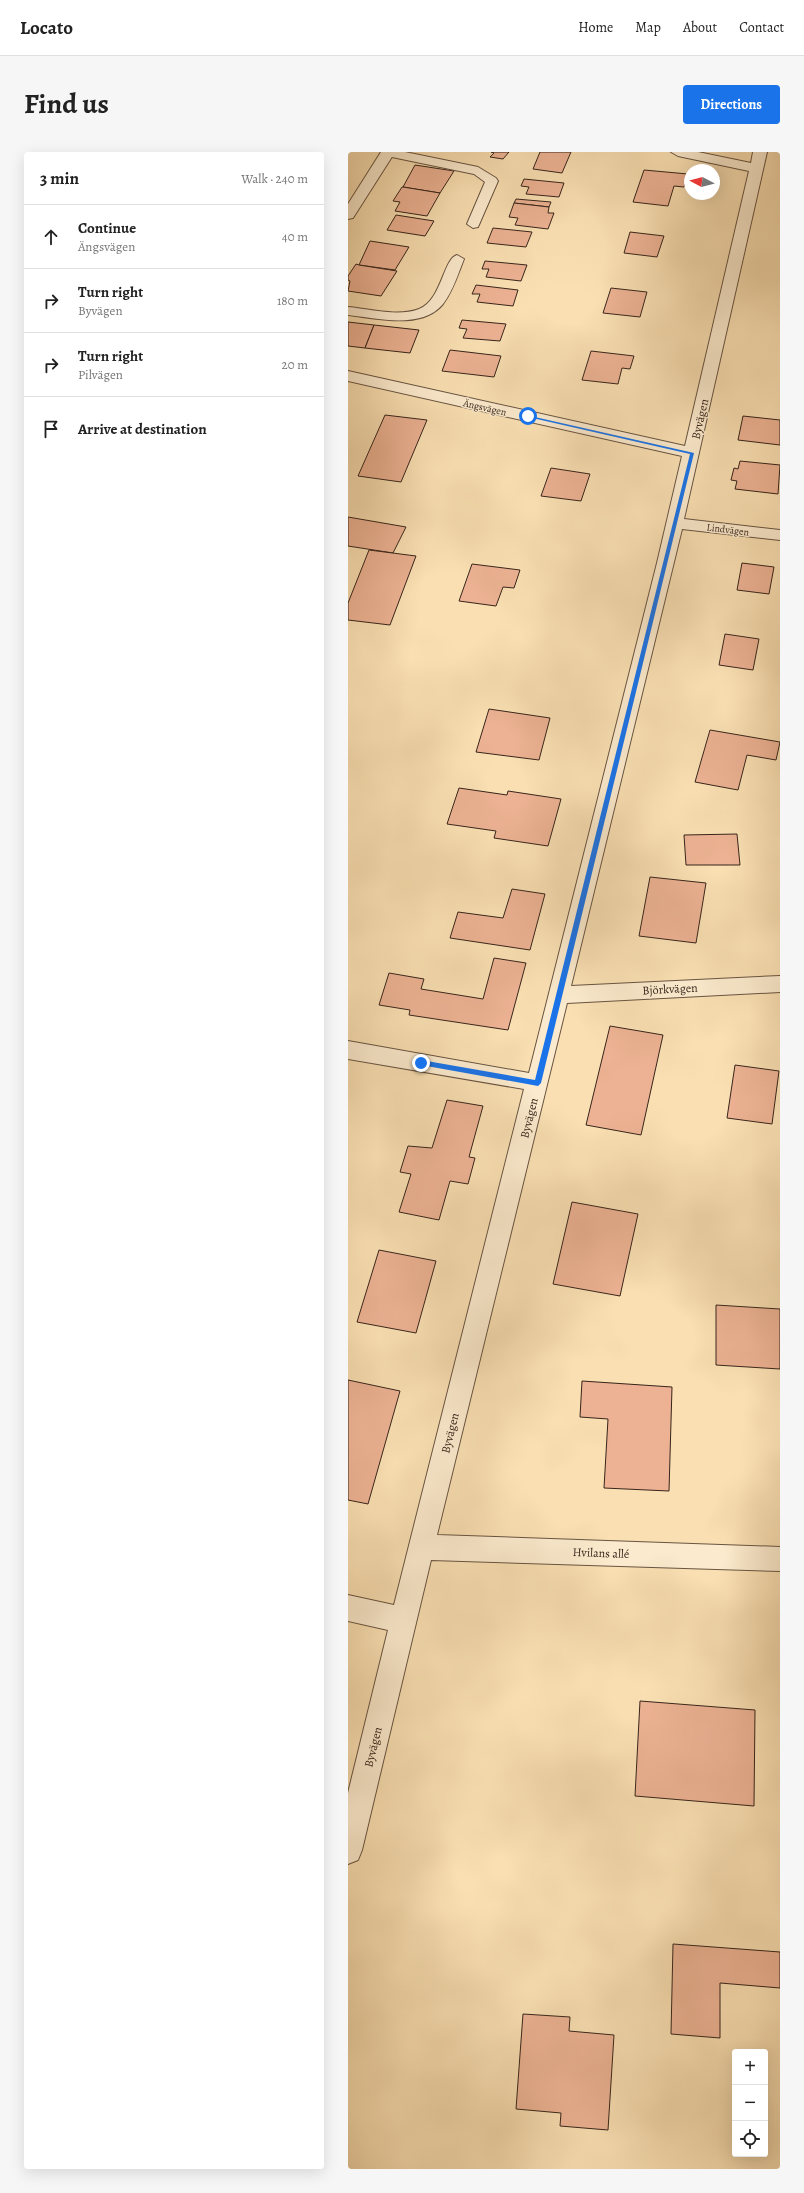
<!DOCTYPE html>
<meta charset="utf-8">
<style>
:root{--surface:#fff;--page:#f6f6f6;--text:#222;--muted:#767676;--line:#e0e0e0;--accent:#1a73e8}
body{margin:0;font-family:Alegreya,serif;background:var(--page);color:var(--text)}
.controls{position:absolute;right:12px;bottom:12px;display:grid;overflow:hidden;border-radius:4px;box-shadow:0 4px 16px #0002}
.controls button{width:36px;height:36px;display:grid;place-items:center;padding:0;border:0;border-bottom:1px solid var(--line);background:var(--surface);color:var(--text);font:20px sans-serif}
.compass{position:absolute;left:336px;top:12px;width:36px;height:36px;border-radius:50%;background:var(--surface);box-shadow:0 4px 16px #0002;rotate:277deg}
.stop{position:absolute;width:12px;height:12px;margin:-9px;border:3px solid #1a73e8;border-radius:50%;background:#fff}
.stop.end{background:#1a73e8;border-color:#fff;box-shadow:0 1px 4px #0008}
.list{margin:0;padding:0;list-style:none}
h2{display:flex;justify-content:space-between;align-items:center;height:52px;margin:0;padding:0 16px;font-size:17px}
h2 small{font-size:13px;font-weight:400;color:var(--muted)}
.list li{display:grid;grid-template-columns:26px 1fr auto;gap:12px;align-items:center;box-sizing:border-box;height:64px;padding:0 16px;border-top:1px solid var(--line)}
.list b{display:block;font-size:15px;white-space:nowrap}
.list p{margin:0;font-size:13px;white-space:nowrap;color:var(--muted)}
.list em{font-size:13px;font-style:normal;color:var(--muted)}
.icon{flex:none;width:22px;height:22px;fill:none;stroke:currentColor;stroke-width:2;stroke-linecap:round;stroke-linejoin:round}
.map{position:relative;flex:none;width:432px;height:2017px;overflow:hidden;border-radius:4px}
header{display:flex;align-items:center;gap:24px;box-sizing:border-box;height:56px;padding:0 20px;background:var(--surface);border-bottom:1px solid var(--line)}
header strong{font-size:19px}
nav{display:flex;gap:22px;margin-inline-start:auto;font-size:14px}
.intro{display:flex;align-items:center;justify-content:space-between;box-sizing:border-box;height:96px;padding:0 24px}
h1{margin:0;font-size:28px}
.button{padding:10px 18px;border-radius:4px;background:var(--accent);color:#fff;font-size:14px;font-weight:700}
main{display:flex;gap:24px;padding:0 24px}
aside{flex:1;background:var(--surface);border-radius:4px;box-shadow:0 4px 16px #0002}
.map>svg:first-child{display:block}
</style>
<header>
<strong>Locato</strong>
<nav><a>Home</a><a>Map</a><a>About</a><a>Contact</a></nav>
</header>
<div class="intro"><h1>Find us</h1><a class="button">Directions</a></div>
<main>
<aside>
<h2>3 min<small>Walk · 240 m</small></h2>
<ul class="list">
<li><svg class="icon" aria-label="ahead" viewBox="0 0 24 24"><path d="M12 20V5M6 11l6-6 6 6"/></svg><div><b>Continue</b><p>Ängsvägen</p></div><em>40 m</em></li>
<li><svg class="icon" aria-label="right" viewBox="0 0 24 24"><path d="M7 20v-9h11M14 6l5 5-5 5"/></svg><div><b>Turn right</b><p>Byvägen</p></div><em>180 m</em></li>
<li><svg class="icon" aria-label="right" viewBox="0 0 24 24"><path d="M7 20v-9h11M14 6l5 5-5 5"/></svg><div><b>Turn right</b><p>Pilvägen</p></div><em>20 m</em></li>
<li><svg class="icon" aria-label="arrive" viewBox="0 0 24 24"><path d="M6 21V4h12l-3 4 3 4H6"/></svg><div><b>Arrive at destination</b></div></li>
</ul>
</aside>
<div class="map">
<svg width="432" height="2017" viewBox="0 0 432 2017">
<rect width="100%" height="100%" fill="#f9dfb2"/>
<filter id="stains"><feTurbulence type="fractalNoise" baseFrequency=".005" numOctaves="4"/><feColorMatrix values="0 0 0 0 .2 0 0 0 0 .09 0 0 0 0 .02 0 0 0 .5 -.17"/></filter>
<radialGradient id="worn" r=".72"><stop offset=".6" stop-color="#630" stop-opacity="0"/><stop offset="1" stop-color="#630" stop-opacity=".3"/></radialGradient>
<g fill="#ecb293" stroke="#37251b">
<polygon points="143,0 161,0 155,7 142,5 146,1"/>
<polygon points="192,0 223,0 214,21 185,17"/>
<polygon points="67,13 106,19 92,41 55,35"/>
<polygon points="296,18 340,22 336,35 326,34 320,54 285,50"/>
<polygon points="176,27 216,31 211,45 178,42 181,35 173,34"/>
<polygon points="54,35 55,35 92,41 79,64 47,59 52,50 45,49"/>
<polygon points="168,47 203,50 201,55 166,51"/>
<polygon points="166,51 201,55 200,61 206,61 200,77 167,73 170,66 161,65"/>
<polygon points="48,63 86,69 77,84 39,78"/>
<polygon points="145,76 184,80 178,95 139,91"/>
<polygon points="282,80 316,84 309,105 276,101"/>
<polygon points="22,89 61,95 47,118 11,113"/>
<polygon points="137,109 179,113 173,129 138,125 141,117 134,117"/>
<polygon points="8,112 11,113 49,119 33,144 0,139 2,129 0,128 0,124"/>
<polygon points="128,133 170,138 165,154 129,150 132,142 124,142"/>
<polygon points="263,136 299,140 292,165 255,161"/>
<polygon points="114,168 158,172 152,189 115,186 119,177 111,176"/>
<polygon points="0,170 26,173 17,196 0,194"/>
<polygon points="26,173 71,178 62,201 17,196"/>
<polygon points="102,198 153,204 146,225 94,219"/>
<polygon points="243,199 286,204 282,217 274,216 270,232 234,228"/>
<polygon points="37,263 79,268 53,330 10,324"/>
<polygon points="395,264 432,268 432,293 390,288"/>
<polygon points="392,309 432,313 430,342 387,337 389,329 383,328 386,316 390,317"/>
<polygon points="203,316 242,322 233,349 193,344"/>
<polygon points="0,365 58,375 45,401 0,394"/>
<polygon points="21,398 68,404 42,473 0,468 0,451"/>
<polygon points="394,411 426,415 421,442 389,438"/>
<polygon points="124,412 172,418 166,436 155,435 148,454 111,449"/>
<polygon points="377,482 411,487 405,518 371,513"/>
<polygon points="141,557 202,566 191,608 128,600"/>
<polygon points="362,578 432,590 428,608 399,603 390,638 347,630"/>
<polygon points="111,636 159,643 160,639 213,647 200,694 146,686 148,679 99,672"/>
<polygon points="389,682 392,713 338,713 336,683"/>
<polygon points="302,725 358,731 348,791 291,784"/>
<polygon points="164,737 197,742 182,798 102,786 110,760 155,766"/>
<polygon points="146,806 178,811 160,878 61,863 62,858 31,853 41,821 76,827 73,837 135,847"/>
<polygon points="262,874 315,883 293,983 238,973"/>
<polygon points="387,913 431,919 424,972 379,966"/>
<polygon points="99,948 135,954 121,1005 127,1006 120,1032 102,1029 91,1068 51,1060 63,1022 52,1020 60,994 84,996"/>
<polygon points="224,1050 290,1062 272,1144 205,1132"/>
<polygon points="31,1098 88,1109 68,1181 9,1170"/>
<polygon points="368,1153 432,1157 432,1217 368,1213"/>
<polygon points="0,1228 52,1239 20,1352 0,1348"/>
<polygon points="234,1229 324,1235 321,1339 256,1336 260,1267 232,1265"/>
<polygon points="292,1549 407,1558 406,1654 287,1644"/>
<polygon points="325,1792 432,1800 432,1836 372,1831 372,1886 323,1882"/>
<polygon points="175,1862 222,1865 221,1879 266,1883 260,1978 212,1974 213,1961 168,1957"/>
</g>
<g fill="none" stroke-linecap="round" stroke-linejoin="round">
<defs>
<g id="lane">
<polygon points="33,0 57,0 130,15 148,26 150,29 130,75 125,76 119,72 137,30 126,22 39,4"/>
<path d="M 109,103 L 116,107 C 110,122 105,139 95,152 C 74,178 28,166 0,163 L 0,155 C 22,157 50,165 71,157 C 94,148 95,107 109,103 Z"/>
</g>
<g id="street">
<polygon points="33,0 47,0 5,66 0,67 0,52"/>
<polygon points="323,0 350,0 403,11 405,0 419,0 336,367 432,378 432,388 334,377 223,834 432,824 432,840 219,851 89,1383 432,1395 432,1419 83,1408 14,1698 10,1708 0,1712 0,1641 40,1478 0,1469 0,1443 46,1453 176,937 0,907 0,889 181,921 309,411 334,304 0,229 0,219 337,294 401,19 330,4"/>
</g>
</defs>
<use href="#lane" stroke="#685441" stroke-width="2"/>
<use href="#street" stroke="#685441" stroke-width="2"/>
<use href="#lane" fill="#fbeacd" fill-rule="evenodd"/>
<use href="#street" fill="#fbeacd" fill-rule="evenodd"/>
</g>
<polygon fill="#1a73e8" points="178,263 346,301 193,931 190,934 73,913 70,911 73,908 187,928 342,302 180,265"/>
<g text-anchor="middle" stroke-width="3" stroke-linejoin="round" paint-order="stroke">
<g font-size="10" fill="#37251b" stroke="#fbeacd">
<text transform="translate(137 255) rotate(13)" y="4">Ängsvägen</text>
<text transform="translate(380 377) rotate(7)" y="4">Lindvägen</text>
</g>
<g font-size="12" fill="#37251b" stroke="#fbeacd">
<text transform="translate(352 267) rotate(-77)" y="4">Byvägen</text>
<text transform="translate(322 837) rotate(-3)" y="4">Björkvägen</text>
<text transform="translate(181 966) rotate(-76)" y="4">Byvägen</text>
<text transform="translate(102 1281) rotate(-76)" y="4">Byvägen</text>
<text transform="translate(253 1401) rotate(2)" y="4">Hvilans allé</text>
<text transform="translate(25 1595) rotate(-76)" y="4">Byvägen</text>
</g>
</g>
<rect width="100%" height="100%" filter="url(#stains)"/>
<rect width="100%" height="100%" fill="url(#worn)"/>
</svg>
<div class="controls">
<button>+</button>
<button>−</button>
<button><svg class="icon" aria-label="locate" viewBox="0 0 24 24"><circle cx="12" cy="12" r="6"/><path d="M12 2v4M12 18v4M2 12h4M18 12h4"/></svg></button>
</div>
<svg class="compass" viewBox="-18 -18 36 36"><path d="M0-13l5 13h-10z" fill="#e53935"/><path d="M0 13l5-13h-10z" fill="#767676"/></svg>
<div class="stop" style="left:180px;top:264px"></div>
<div class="stop end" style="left:73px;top:911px"></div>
</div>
</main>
